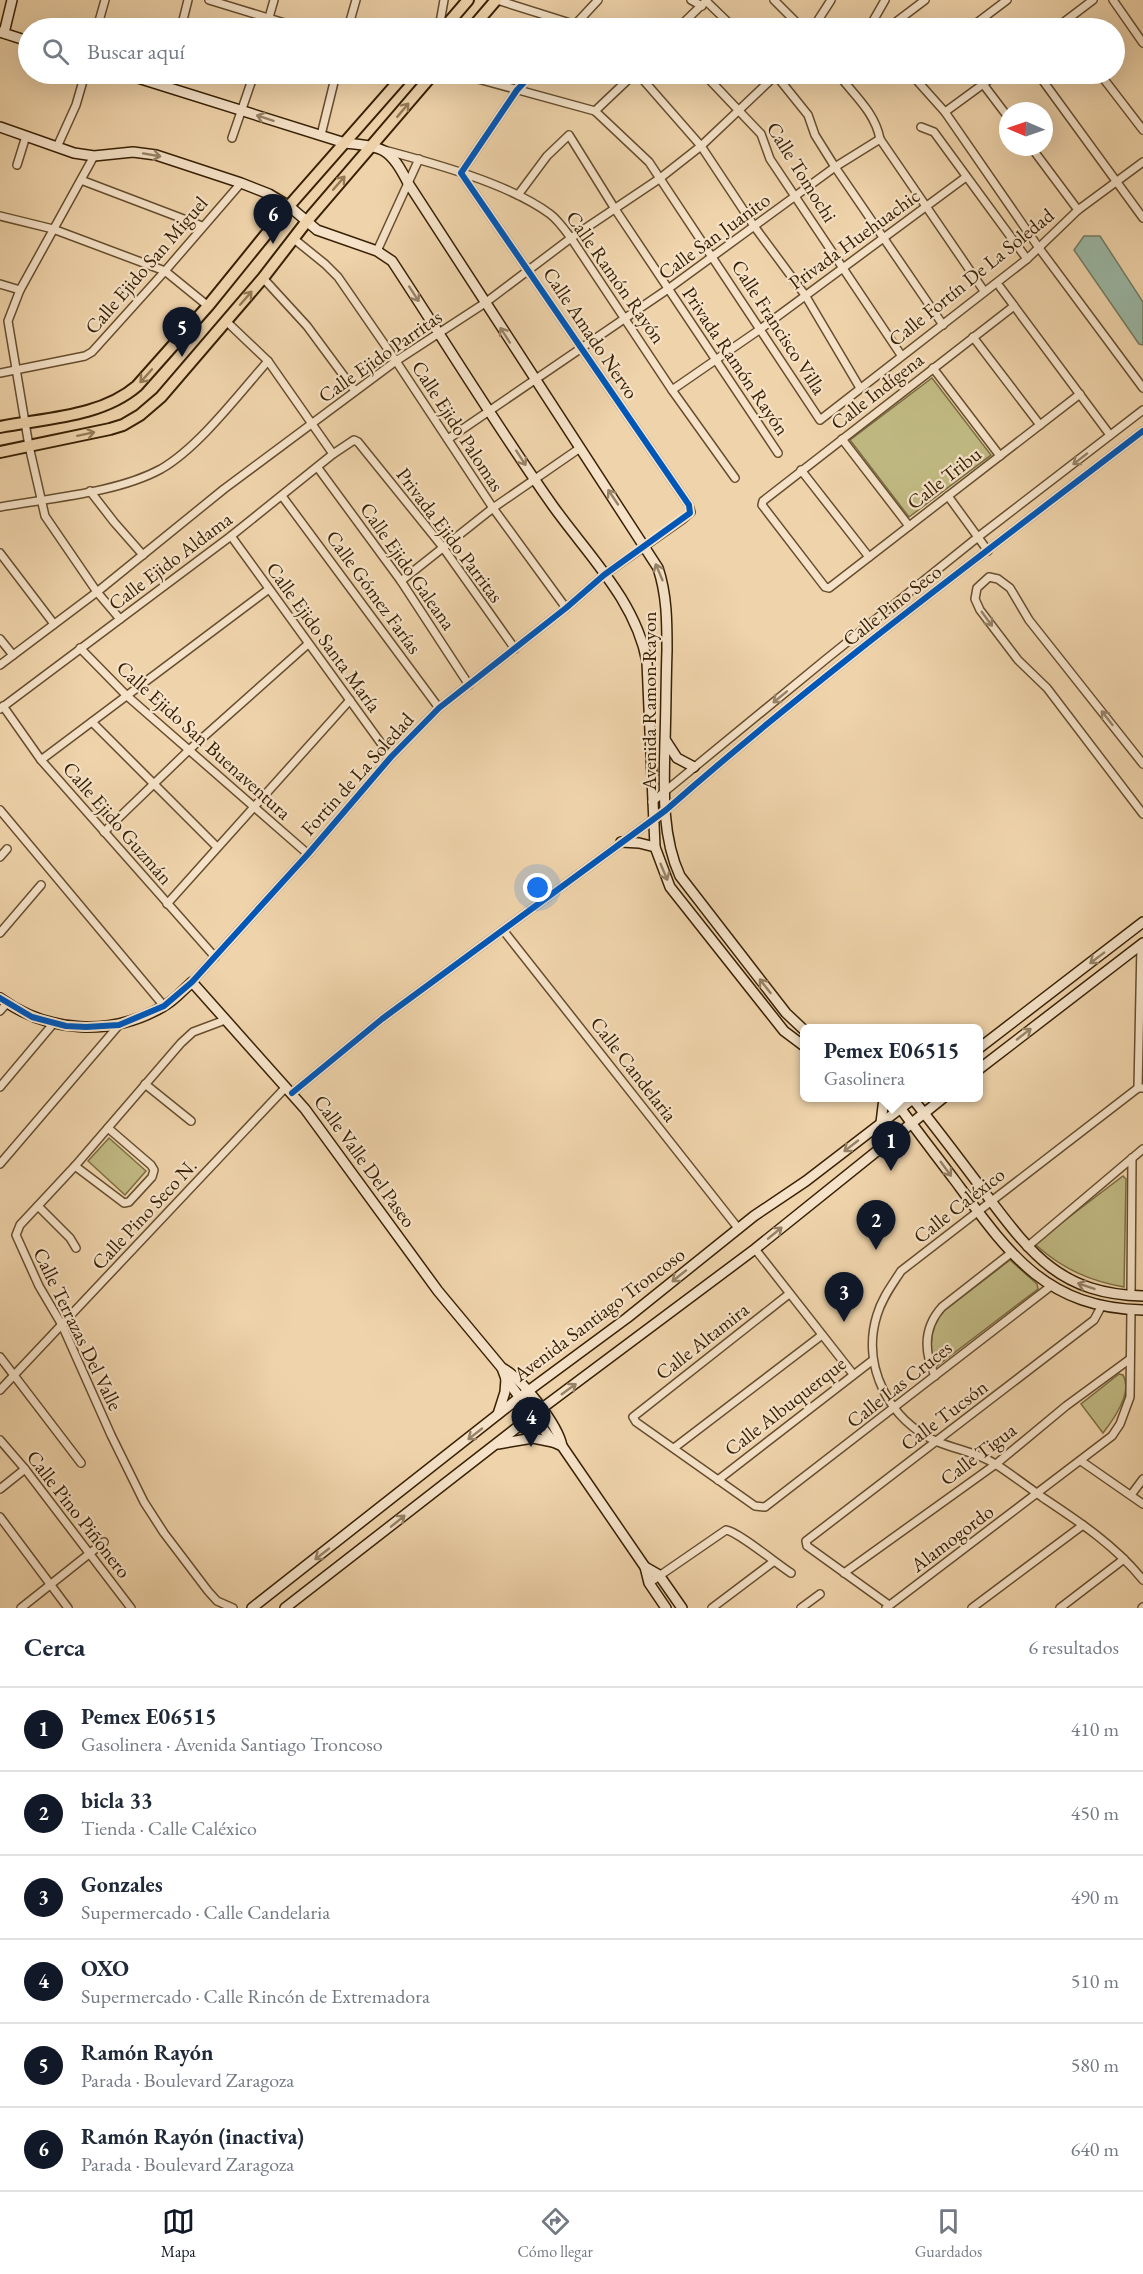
<!DOCTYPE html>
<html lang="es">
<meta charset="utf-8">
<style>
:root{--surface:#fff;--page:#f2f2f3;--text:#1f2937;--muted:#747a83;--line:#e0e1e3;--accent:#111827}
body{margin:0;font-family:"EB Garamond",serif;background:var(--page);color:var(--text)}
.compass{position:absolute;left:999px;top:102px;width:54px;height:54px;border-radius:50%;background:var(--surface);box-shadow:0 6px 24px #0002;rotate:272deg}
.you{position:absolute;left:538px;top:888px;width:21px;height:21px;margin:-15px;border:4px solid #fff;border-radius:50%;background:#1a73e8;box-shadow:0 0 0 9px #1a73e833}
.badge{display:grid;place-items:center;width:39px;height:39px;border-radius:50%;background:var(--accent);color:#fff;font-size:20px;font-weight:700}
.pin{position:absolute;translate:-50% -50px;filter:drop-shadow(0 2px 3px #0008)}
.pin::after{content:'';position:absolute;top:32px;width:21px;height:18px;background:inherit;clip-path:polygon(0 0,100% 0,50% 100%)}
.popup{position:absolute;left:800px;top:1024px;width:183px;height:78px;box-sizing:border-box;display:grid;place-content:center;border-radius:9px;background:var(--surface);filter:drop-shadow(0 2px 4px #0005);font-size:20px;white-space:nowrap;color:var(--muted)}
.popup b{font-size:22px;color:var(--text)}
.popup::after{content:'';position:absolute;left:50%;top:100%;margin-left:-12px;border:12px solid transparent;border-top-color:var(--surface)}
.list{margin:0;padding:0;list-style:none}
h2{display:flex;justify-content:space-between;align-items:center;height:78px;margin:0;padding:0 24px;font-size:26px}
h2 small{font-size:20px;font-weight:400;color:var(--muted)}
.list li{display:grid;grid-template-columns:39px 1fr auto;gap:18px;align-items:center;box-sizing:border-box;height:84px;padding:0 24px;border-top:2px solid var(--line)}
.list b{display:block;font-size:22px;white-space:nowrap}
.list p{margin:0;font-size:20px;white-space:nowrap;color:var(--muted)}
.list em{font-size:20px;font-style:normal;color:var(--muted)}
.icon{flex:none;width:33px;height:33px;fill:none;stroke:currentColor;stroke-width:2;stroke-linecap:round;stroke-linejoin:round}
.map{position:relative;flex:none;width:1143px;height:1608px;overflow:hidden}
.search{position:absolute;background:var(--surface);box-shadow:0 6px 24px #0002;left:18px;right:18px;top:18px;height:66px;display:flex;align-items:center;gap:15px;box-sizing:border-box;padding:0 21px;border-radius:33px;color:var(--muted);font-size:22px}
.sheet{height:582px;background:var(--surface)}
nav{display:flex;justify-content:space-around;align-items:center;box-sizing:border-box;height:84px;border-top:2px solid var(--line);background:var(--surface);font-size:16px;color:var(--muted)}
nav a{display:grid;justify-items:center;gap:3px}
nav .on{color:var(--accent)}
.map>svg:first-child{display:block}
</style>
<div class="map">
<svg width="1143" height="1608" viewBox="0 0 1143 1608">
<rect width="100%" height="100%" fill="#efd3aa"/>
<filter id="stains"><feTurbulence type="fractalNoise" baseFrequency=".00333" numOctaves="4"/><feColorMatrix values="0 0 0 0 .2 0 0 0 0 .09 0 0 0 0 .02 0 0 0 .5 -.17"/></filter>
<radialGradient id="worn" r=".72"><stop offset=".6" stop-color="#630" stop-opacity="0"/><stop offset="1" stop-color="#630" stop-opacity=".3"/></radialGradient>
<g fill="#c1ba83" stroke="#7c6e44" stroke-width="1.5">
<polygon points="932,378 991,455 909,517 850,440"/>
<polygon points="109,1138 146,1171 125,1195 88,1161"/>
<path d="M 1123,1176 L 1126,1179 L 1124,1287 C 1090,1281 1063,1269 1037,1246 L 1035,1243 Z"/>
<path d="M 1010,1260 L 1037,1284 L 1038,1289 L 937,1366 C 924,1350 930,1330 940,1314 Z"/>
<path d="M 1119,1374 L 1123,1375 C 1133,1392 1114,1419 1103,1433 L 1081,1404 Z"/>
</g>
<polygon fill="#9ab8a5" stroke="#737c65" stroke-width="1.5" points="1084,236 1100,236 1143,302 1143,345 1139,344 1074,250"/>
<g fill="none" stroke-linecap="round" stroke-linejoin="round">
<defs>
<g id="street">
<polyline points="209,0 301,28"/>
<polyline points="497,0 586,28"/>
<polyline points="691,0 702,6"/>
<polyline points="774,0 802,28"/>
<polyline points="1113,0 1143,43"/>
<polyline points="706,1 734,28"/>
<polyline points="573,27 598,0"/>
<polyline points="97,28 105,0"/>
<polyline points="181,28 188,0"/>
<polyline points="266,28 274,0"/>
<polyline points="348,28 356,0"/>
<polyline points="439,28 444,0"/>
<polyline points="678,28 707,0"/>
<polyline points="813,28 831,0"/>
<polyline points="869,28 885,0"/>
<polyline points="888,28 925,0"/>
<polyline points="970,28 1007,0"/>
<polyline points="1056,28 1093,0"/>
<polyline points="460,74 595,111 649,162 820,420 1027,259 1078,210 1143,162"/>
<polyline points="638,74 701,146 754,226 805,295 860,388"/>
<polyline points="704,74 761,134 770,159 901,355"/>
<polyline points="775,74 808,115 815,135 835,167 943,325"/>
<path d="M 838,74 C 853,94 875,112 880,139 L 984,291"/>
<polyline points="911,74 945,112 1039,248 1143,388"/>
<polyline points="1038,74 1143,218"/>
<polyline points="1100,74 1143,130"/>
<polyline points="983,84 1008,117"/>
<polyline points="165,87 168,74"/>
<polyline points="595,111 634,74"/>
<polyline points="945,112 997,74"/>
<polyline points="921,127 934,132 1027,259"/>
<polyline points="321,135 336,74"/>
<polyline points="232,138 254,74"/>
<polyline points="57,147 76,105 85,74"/>
<polyline points="1031,147 1078,210"/>
<path d="M 384,150 C 433,163 510,184 550,214 C 558,220 565,230 571,238 L 672,390 L 735,478"/>
<polyline points="94,156 20,290 8,321 29,446 45,516 97,592 120,619"/>
<polyline points="17,165 26,136"/>
<polyline points="81,180 202,226"/>
<polyline points="518,195 547,156 569,135 615,209 778,453"/>
<polyline points="0,216 53,229 165,271 208,306"/>
<polyline points="294,239 325,264 338,277 396,361 493,508 566,608"/>
<polyline points="377,251 419,159"/>
<polyline points="263,278 307,326 355,391"/>
<polyline points="0,284 20,290"/>
<polyline points="1000,287 1110,435"/>
<polyline points="1014,306 763,501 762,505 825,587 829,588 1080,394"/>
<polyline points="226,321 268,361 333,454"/>
<polyline points="973,337 1040,425"/>
<polyline points="933,368 1000,456"/>
<polyline points="0,373 85,356 92,352 165,271 241,183"/>
<polyline points="672,390 759,330 966,177"/>
<polyline points="448,439 668,289 835,167 880,139"/>
<polyline points="842,439 909,526"/>
<polyline points="318,468 401,581 469,685"/>
<polyline points="801,470 869,557"/>
<polyline points="90,491 114,522 143,555"/>
<polyline points="282,496 439,708"/>
<polyline points="948,496 988,551"/>
<path d="M 0,507 C 50,498 117,493 161,469 C 199,447 238,395 268,361"/>
<polyline points="231,536 391,757"/>
<polyline points="0,553 54,624"/>
<polyline points="401,581 493,508 580,448"/>
<polyline points="0,639 13,655"/>
<polyline points="80,648 126,695 308,854"/>
<polyline points="0,665 97,592 224,489 396,361 485,303 571,238 659,179 701,146 777,74"/>
<polyline points="3,706 41,760 215,957"/>
<polyline points="0,709 231,536 333,454 354,440 358,442 442,546 515,649"/>
<polyline points="92,722 217,847"/>
<polyline points="41,760 269,589"/>
<polyline points="1143,764 1029,620 1010,588 998,579 989,577 977,588 975,599 980,610 1018,660 1047,688 1143,814"/>
<polyline points="652,802 825,660 978,537 1143,410"/>
<polyline points="0,810 164,1006"/>
<polyline points="104,832 190,749 308,644"/>
<polyline points="0,857 7,849"/>
<polyline points="167,904 350,700"/>
<polyline points="503,930 738,1228"/>
<polyline points="0,933 41,885"/>
<polyline points="192,982 308,854 391,757 439,708 566,608 604,575 682,520 691,512 689,505 461,173 517,90 532,74"/>
<polyline points="0,1011 7,1003"/>
<polyline points="225,1020 193,1032 181,1043 75,1166 20,1225 16,1235 39,1286 62,1325 111,1435 144,1502 164,1533 208,1591 217,1601 233,1608"/>
<polyline points="145,1084 191,1121"/>
<polyline points="0,1087 53,1024"/>
<polyline points="1138,1088 1141,945"/>
<path d="M 1143,1088 L 1138,1088 L 901,1271 C 892,1285 882,1298 877,1315 C 861,1366 889,1421 938,1442 C 958,1450 979,1453 997,1465 C 1012,1475 1027,1486 1042,1497 C 1078,1521 1115,1545 1143,1580"/>
<path d="M 292,1093 L 382,1019 L 666,810 C 818,676 982,555 1143,431"/>
<polyline points="0,1164 119,1025"/>
<polyline points="75,1166 124,1203 129,1202 152,1177 154,1170 151,1165 108,1128"/>
<polyline points="38,1206 70,1238 76,1248"/>
<polyline points="1027,1247 1143,1149"/>
<polyline points="755,1249 853,1374"/>
<polyline points="789,1294 633,1417 636,1422 755,1506 765,1507 1051,1286"/>
<polyline points="1131,1295 1132,1158"/>
<polyline points="0,1357 81,1463"/>
<path d="M 935,1376 C 924,1352 923,1328 942,1307 L 1011,1253"/>
<polyline points="0,1390 286,1087"/>
<polyline points="0,1440 25,1469 131,1608"/>
<polyline points="674,1448 822,1335"/>
<polyline points="1081,1461 1143,1504"/>
<polyline points="718,1480 873,1360"/>
<polyline points="0,1489 25,1469"/>
<polyline points="1131,1495 1143,1479"/>
<polyline points="0,1517 68,1608"/>
<polyline points="844,1573 996,1464 1066,1406 1130,1359"/>
<path d="M 649,1583 L 726,1530 C 737,1531 777,1564 791,1573"/>
<polyline points="889,1605 807,1546 806,1541 1094,1320 1101,1307"/>
<polyline points="21,1608 104,1542"/>
<polyline points="712,1608 773,1562"/>
<polyline points="801,1608 820,1594"/>
<polyline points="886,1608 1112,1436 1120,1424 1130,1397 1131,1310"/>
<polyline points="972,1608 1083,1525"/>
<polyline points="1060,1608 1124,1559"/>
<polyline points="1142,1608 1143,1607"/>
</g>
<g id="secondary">
<polyline points="0,32 28,41"/>
<polyline points="4,33 12,0"/>
<path d="M 125,74 L 345,143 C 383,147 390,147 408,183 L 658,568 C 667,595 667,622 667,650 C 666,680 666,711 665,741 C 664,785 661,835 680,876 L 786,1013 L 804,1030"/>
<path d="M 0,127 L 74,153 L 94,156 L 133,152 L 156,155 L 241,183 L 269,194 L 289,206 L 317,230 L 377,251 L 392,261 C 446,343 497,427 553,506 C 588,555 636,601 647,662 L 655,847 L 670,887 L 784,1031 L 804,1046"/>
<polyline points="666,741 677,758 694,767"/>
<polyline points="621,842 639,843 655,847"/>
<path d="M 0,998 C 48,1033 112,1037 164,1006 C 175,1000 183,990 192,982 L 305,1109 L 438,1291 L 502,1368 L 506,1379 L 553,1442 L 562,1446"/>
<polyline points="978,1049 1143,922"/>
<polyline points="978,1070 1143,943"/>
<path d="M 893,1098 C 913,1126 935,1154 956,1182 C 1009,1254 1046,1308 1143,1310"/>
<path d="M 912,1098 C 937,1129 961,1161 985,1193 C 1031,1254 1060,1294 1143,1296"/>
<polyline points="881,1123 884,1098"/>
<path d="M 502,1368 C 521,1377 558,1425 562,1446 L 645,1567 L 649,1583 L 666,1608"/>
<polyline points="498,1414 505,1392 506,1379"/>
<polyline points="498,1444 533,1438 553,1442"/>
<polyline points="645,1567 659,1575 682,1608"/>
<polyline points="252,1608 520,1397 627,1318 754,1216 806,1181 914,1098"/>
<polyline points="285,1608 533,1415 755,1249 943,1098"/>
</g>
<g id="primary">
<polyline points="444,28 468,0"/>
<polyline points="472,28 496,0"/>
<path d="M 0,427 C 46,418 101,417 137,386 L 208,306 L 289,206 L 405,74"/>
<polyline points="0,452 110,429 123,425 140,415 161,397 263,278 307,221 433,74"/>
</g>
</defs>
<use href="#street" stroke="#664e2e" stroke-width="10"/>
<use href="#secondary" stroke="#382104" stroke-width="12"/>
<use href="#primary" stroke="#382104" stroke-width="14"/>
<use href="#street" stroke="#f5e2c8" stroke-width="7"/>
<use href="#secondary" stroke="#f5e2c8" stroke-width="9"/>
<use href="#primary" stroke="#efd3aa" stroke-width="10"/>
<defs>
<g id="cycleway">
<polyline points="0,998 32,1017 66,1026 86,1027 119,1025 164,1006 192,982 308,854 391,757 439,708 566,608 604,575 690,513 689,505 461,173 517,90 532,74"/>
<path d="M 292,1093 L 382,1019 L 666,810 C 818,676 982,555 1143,431"/>
</g>
</defs>
<use href="#cycleway" stroke="#f5e2c8" stroke-width="10"/>
<use href="#cycleway" stroke="#0057b8" stroke-width="6"/>
</g>
<defs><path id="oneway-shaft" d="M-6 0H5M1.5-3L5.5 0L1.5 3" fill="none" stroke-width="1.6" stroke-linecap="round" stroke-linejoin="round" transform="scale(1.5)"/></defs>
<g stroke="#947a57">
<use href="#oneway-shaft" transform="translate(403 110) rotate(-50)"/>
<use href="#oneway-shaft" transform="translate(339 183) rotate(-49)"/>
<use href="#oneway-shaft" transform="translate(246 298) rotate(-49)"/>
<use href="#oneway-shaft" transform="translate(146 376) rotate(132)"/>
<use href="#oneway-shaft" transform="translate(86 434) rotate(-12)"/>
</g>
<g stroke="#968266">
<use href="#oneway-shaft" transform="translate(265 118) rotate(-162)"/>
<use href="#oneway-shaft" transform="translate(152 155) rotate(10)"/>
<use href="#oneway-shaft" transform="translate(414 294) rotate(57)"/>
<use href="#oneway-shaft" transform="translate(505 335) rotate(-123)"/>
<use href="#oneway-shaft" transform="translate(521 458) rotate(57)"/>
<use href="#oneway-shaft" transform="translate(1080 459) rotate(142)"/>
<use href="#oneway-shaft" transform="translate(613 497) rotate(-124)"/>
<use href="#oneway-shaft" transform="translate(659 572) rotate(-113)"/>
<use href="#oneway-shaft" transform="translate(987 619) rotate(54)"/>
<use href="#oneway-shaft" transform="translate(780 697) rotate(141)"/>
<use href="#oneway-shaft" transform="translate(1107 718) rotate(-128)"/>
<use href="#oneway-shaft" transform="translate(664 872) rotate(67)"/>
<use href="#oneway-shaft" transform="translate(1097 958) rotate(143)"/>
<use href="#oneway-shaft" transform="translate(765 986) rotate(-128)"/>
<use href="#oneway-shaft" transform="translate(1024 1034) rotate(-38)"/>
<use href="#oneway-shaft" transform="translate(851 1146) rotate(142)"/>
<use href="#oneway-shaft" transform="translate(946 1169) rotate(54)"/>
<use href="#oneway-shaft" transform="translate(775 1233) rotate(-39)"/>
<use href="#oneway-shaft" transform="translate(679 1276) rotate(141)"/>
<use href="#oneway-shaft" transform="translate(1086 1286) rotate(-161)"/>
<use href="#oneway-shaft" transform="translate(569 1389) rotate(-36)"/>
<use href="#oneway-shaft" transform="translate(475 1434) rotate(142)"/>
<use href="#oneway-shaft" transform="translate(398 1521) rotate(-39)"/>
<use href="#oneway-shaft" transform="translate(322 1554) rotate(142)"/>
</g>
<g text-anchor="middle" stroke-width="4.5" stroke-linejoin="round" paint-order="stroke">
<g font-size="20" fill="#382104" stroke="#f5e2c8">
<text transform="translate(802 172) rotate(58)" y="7">Calle Tomochi</text>
<text transform="translate(714 236) rotate(-36)" y="7">Calle San Juanito</text>
<text transform="translate(854 239) rotate(-36)" y="7">Privada Huehuachic</text>
<text transform="translate(146 265) rotate(-49)" y="7">Calle Ejido San Miguel</text>
<text transform="translate(616 277) rotate(55)" y="7">Calle Ramón Rayón</text>
<text transform="translate(971 277) rotate(-39)" y="7">Calle Fortín De La Soledad</text>
<text transform="translate(779 327) rotate(57)" y="7">Calle Francisco Villa</text>
<text transform="translate(591 333) rotate(56)" y="7">Calle Amado Nervo</text>
<text transform="translate(380 356) rotate(-35)" y="7">Calle Ejido Parritas</text>
<text transform="translate(736 361) rotate(56)" y="7">Privada Ramón Rayón</text>
<text transform="translate(877 391) rotate(-38)" y="7">Calle Indígena</text>
<text transform="translate(458 426) rotate(57)" y="7">Calle Ejido Palomas</text>
<text transform="translate(944 478) rotate(-38)" y="7">Calle Tribu</text>
<text transform="translate(450 535) rotate(53)" y="7">Privada Ejido Parritas</text>
<text transform="translate(170 561) rotate(-37)" y="7">Calle Ejido Aldama</text>
<text transform="translate(408 566) rotate(55)" y="7">Calle Ejido Galeana</text>
<text transform="translate(374 592) rotate(54)" y="7">Calle Gómez Farías</text>
<text transform="translate(892 605) rotate(-38)" y="7">Calle Pino Seco</text>
<text transform="translate(324 637) rotate(54)" y="7">Calle Ejido Santa María</text>
<text transform="translate(649 701) rotate(-90)" y="7">Avenida Ramon Rayon</text>
<text transform="translate(204 740) rotate(42)" y="7">Calle Ejido San Buenaventura</text>
<text transform="translate(357 774) rotate(-48)" y="7">Fortin de La Soledad</text>
<text transform="translate(118 823) rotate(49)" y="7">Calle Ejido Guzmán</text>
<text transform="translate(634 1069) rotate(52)" y="7">Calle Candelaria</text>
<text transform="translate(365 1161) rotate(54)" y="7">Calle Valle Del Paseo</text>
<text transform="translate(959 1205) rotate(-38)" y="7">Calle Caléxico</text>
<text transform="translate(144 1214) rotate(-47)" y="7">Calle Pino Seco N.</text>
<text transform="translate(599 1314) rotate(-37)" y="7">Avenida Santiago Troncoso</text>
<text transform="translate(78 1329) rotate(64)" y="7">Calle Terrazas Del Valle</text>
<text transform="translate(702 1341) rotate(-38)" y="7">Calle Altamira</text>
<text transform="translate(899 1384) rotate(-38)" y="7">Calle Las Cruces</text>
<text transform="translate(785 1406) rotate(-38)" y="7">Calle Albuquerque</text>
<text transform="translate(944 1415) rotate(-37)" y="7">Calle Tucsón</text>
<text transform="translate(978 1454) rotate(-37)" y="7">Calle Tigua</text>
<text transform="translate(79 1514) rotate(52)" y="7">Calle Pino Piñonero</text>
<text transform="translate(952 1538) rotate(-37)" y="7">Alamogordo</text>
</g>
</g>
<rect width="100%" height="100%" filter="url(#stains)"/>
<rect width="100%" height="100%" fill="url(#worn)"/>
</svg>
<svg class="compass" viewBox="-18 -18 36 36"><path d="M0-13l5 13h-10z" fill="#e53935"/><path d="M0 13l5-13h-10z" fill="#747a83"/></svg>
<div class="you"></div>
<div class="pin badge" style="left:891px;top:1171px">1</div>
<div class="popup"><b>Pemex E06515</b>Gasolinera</div>
<div class="pin badge" style="left:876px;top:1250px">2</div>
<div class="pin badge" style="left:844px;top:1322px">3</div>
<div class="pin badge" style="left:531px;top:1447px">4</div>
<div class="pin badge" style="left:182px;top:357px">5</div>
<div class="pin badge" style="left:273px;top:244px">6</div>
<div class="search"><svg class="icon" aria-label="search" viewBox="0 0 24 24"><circle cx="10" cy="10" r="6"/><path d="M15 15l6 6"/></svg>Buscar aquí</div>
</div>
<section class="sheet">
<h2>Cerca<small>6 resultados</small></h2>
<ul class="list">
<li><span class="badge">1</span><div><b>Pemex E06515</b><p>Gasolinera · Avenida Santiago Troncoso</p></div><em>410 m</em></li>
<li><span class="badge">2</span><div><b>bicla 33</b><p>Tienda · Calle Caléxico</p></div><em>450 m</em></li>
<li><span class="badge">3</span><div><b>Gonzales</b><p>Supermercado · Calle Candelaria</p></div><em>490 m</em></li>
<li><span class="badge">4</span><div><b>OXO</b><p>Supermercado · Calle Rincón de Extremadora</p></div><em>510 m</em></li>
<li><span class="badge">5</span><div><b>Ramón Rayón</b><p>Parada · Boulevard Zaragoza</p></div><em>580 m</em></li>
<li><span class="badge">6</span><div><b>Ramón Rayón (inactiva)</b><p>Parada · Boulevard Zaragoza</p></div><em>640 m</em></li>
</ul>
</section>
<nav>
<a class="on"><svg class="icon" aria-label="map" viewBox="0 0 24 24"><path d="M3 6l6-2 6 2 6-2v14l-6 2-6-2-6 2zM9 4v14M15 6v14"/></svg>Mapa</a>
<a><svg class="icon" aria-label="directions" viewBox="0 0 24 24"><path d="M12 3l9 9-9 9-9-9zM9 14v-3h6M13 9l2 2-2 2"/></svg>Cómo llegar</a>
<a><svg class="icon" aria-label="saved" viewBox="0 0 24 24"><path d="M7 4h10v16l-5-4-5 4z"/></svg>Guardados</a>
</nav>
